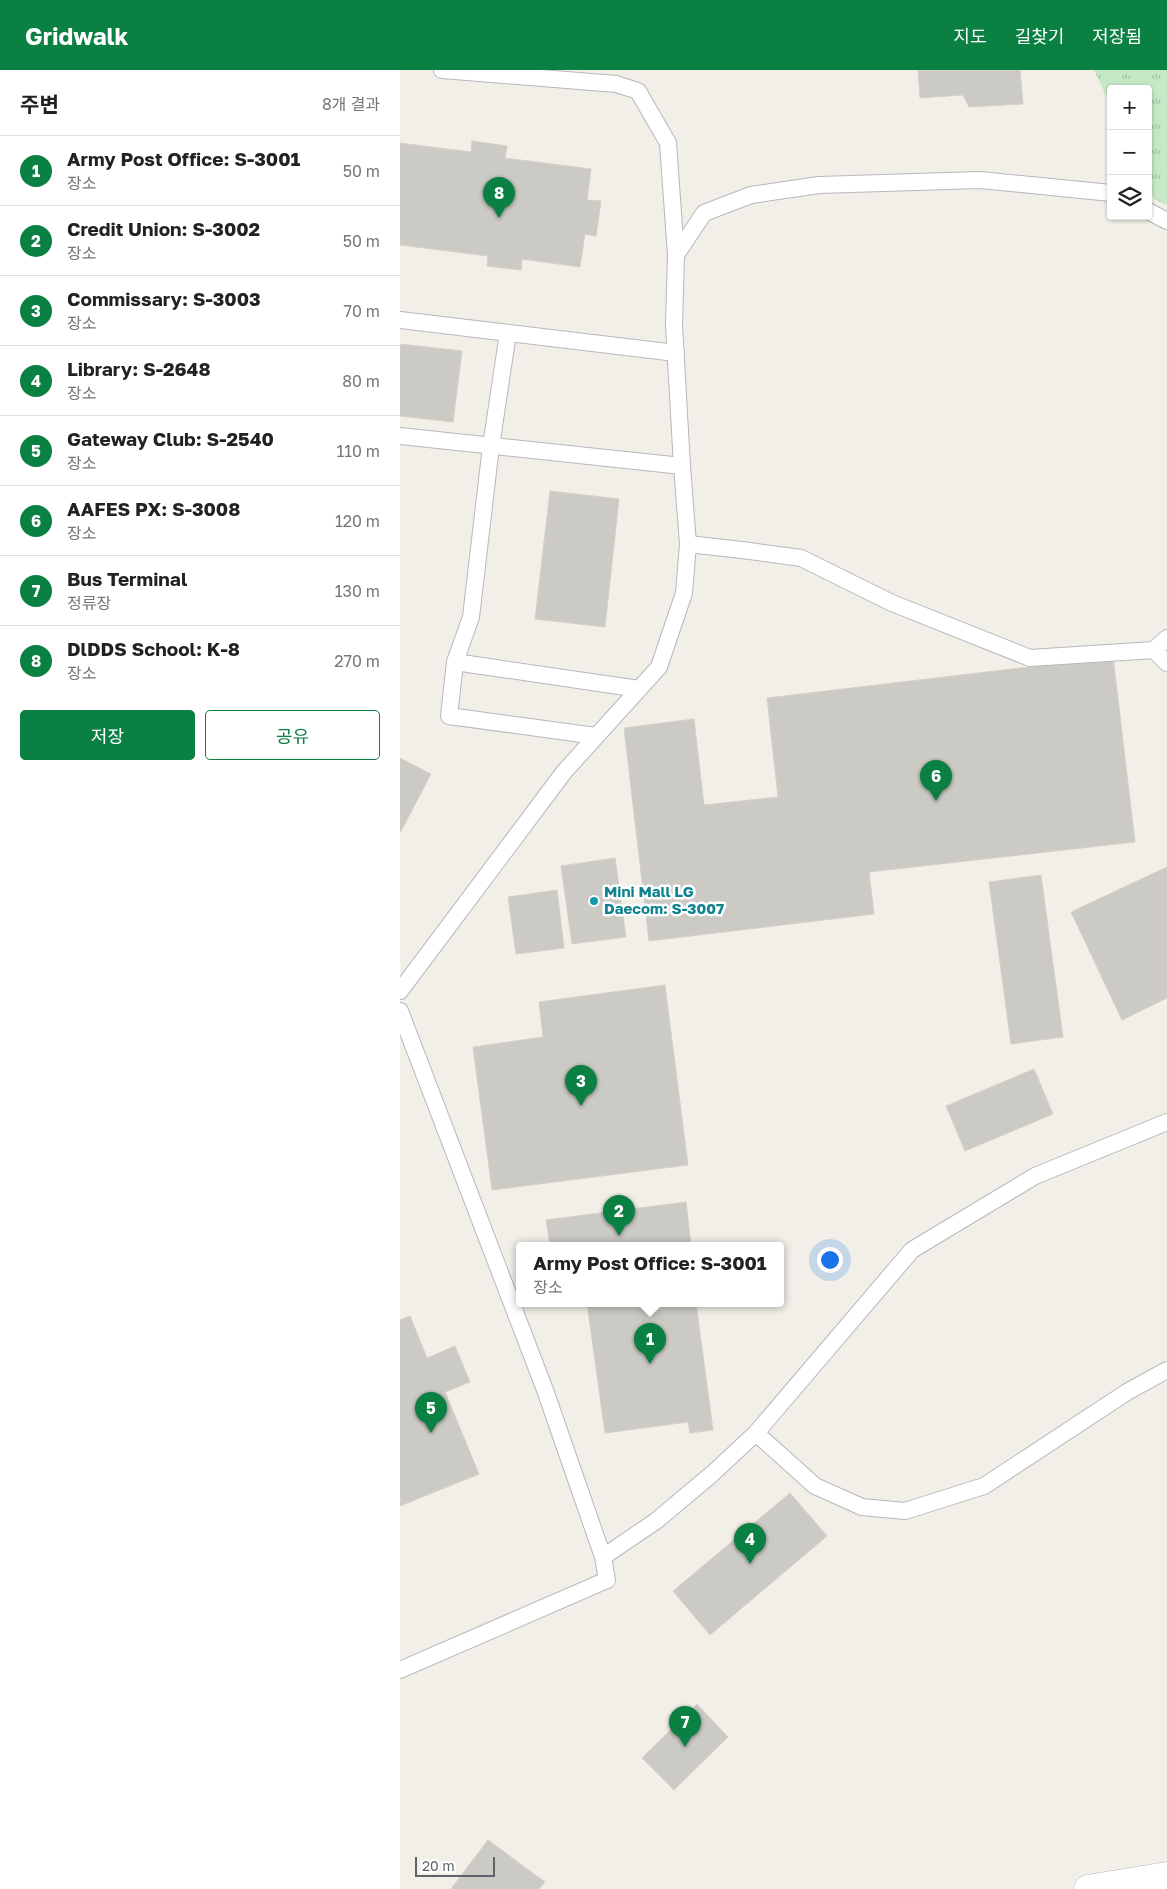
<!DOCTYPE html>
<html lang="ko">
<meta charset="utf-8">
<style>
:root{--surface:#fff;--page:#f6f6f6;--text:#222;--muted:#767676;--line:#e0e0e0;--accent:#0b8043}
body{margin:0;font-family:"Golos Text","Noto Sans KR",sans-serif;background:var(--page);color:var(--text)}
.controls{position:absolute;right:15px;top:15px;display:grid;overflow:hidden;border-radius:5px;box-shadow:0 1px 4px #0004}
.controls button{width:45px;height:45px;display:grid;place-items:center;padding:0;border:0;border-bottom:1px solid var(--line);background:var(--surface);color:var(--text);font:25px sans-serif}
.scale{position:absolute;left:15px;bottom:12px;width:80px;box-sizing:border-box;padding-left:5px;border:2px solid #5f6368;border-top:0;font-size:14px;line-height:18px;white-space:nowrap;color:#5f6368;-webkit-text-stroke:4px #fff;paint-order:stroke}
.you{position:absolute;left:429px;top:1189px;width:18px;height:18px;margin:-12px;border:4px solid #fff;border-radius:50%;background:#1a73e8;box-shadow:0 0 0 8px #1a73e833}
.badge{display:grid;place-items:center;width:32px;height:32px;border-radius:50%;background:var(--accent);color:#fff;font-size:16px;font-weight:700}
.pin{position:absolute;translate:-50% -41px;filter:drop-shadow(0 1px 2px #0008)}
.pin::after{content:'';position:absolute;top:26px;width:18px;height:15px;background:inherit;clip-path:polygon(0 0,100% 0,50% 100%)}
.popup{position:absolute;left:116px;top:1172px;width:268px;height:65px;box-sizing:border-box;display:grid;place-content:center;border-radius:5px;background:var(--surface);filter:drop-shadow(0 1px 4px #0005);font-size:16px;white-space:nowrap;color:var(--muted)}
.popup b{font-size:19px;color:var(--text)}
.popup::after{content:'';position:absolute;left:50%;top:100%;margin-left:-10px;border:10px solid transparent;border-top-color:var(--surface)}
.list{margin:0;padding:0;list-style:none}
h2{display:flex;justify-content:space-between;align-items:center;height:65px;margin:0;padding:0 20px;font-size:21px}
h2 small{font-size:16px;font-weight:400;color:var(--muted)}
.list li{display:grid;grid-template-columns:32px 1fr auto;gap:15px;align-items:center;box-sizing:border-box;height:70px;padding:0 20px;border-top:1px solid var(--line)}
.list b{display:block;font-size:19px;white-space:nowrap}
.list p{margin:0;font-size:16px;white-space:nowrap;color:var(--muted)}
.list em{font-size:16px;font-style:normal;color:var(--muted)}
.actions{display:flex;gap:10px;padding:15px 20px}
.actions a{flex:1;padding:11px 0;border:1px solid var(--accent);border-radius:5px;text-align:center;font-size:18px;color:var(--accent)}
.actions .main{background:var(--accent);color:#fff}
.icon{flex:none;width:28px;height:28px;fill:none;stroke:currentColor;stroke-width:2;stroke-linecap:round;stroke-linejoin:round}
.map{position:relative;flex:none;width:767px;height:1819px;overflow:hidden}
header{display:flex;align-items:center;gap:30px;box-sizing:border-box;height:70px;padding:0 25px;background:var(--accent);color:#fff}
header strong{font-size:24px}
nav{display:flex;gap:28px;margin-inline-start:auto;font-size:18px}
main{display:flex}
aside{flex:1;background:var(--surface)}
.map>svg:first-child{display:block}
</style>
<header>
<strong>Gridwalk</strong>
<nav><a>지도</a><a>길찾기</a><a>저장됨</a></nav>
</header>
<main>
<aside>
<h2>주변<small>8개 결과</small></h2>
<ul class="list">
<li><span class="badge">1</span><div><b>Army Post Office: S-3001</b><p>장소</p></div><em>50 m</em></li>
<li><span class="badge">2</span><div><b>Credit Union: S-3002</b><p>장소</p></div><em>50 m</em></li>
<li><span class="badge">3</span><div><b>Commissary: S-3003</b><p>장소</p></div><em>70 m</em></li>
<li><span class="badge">4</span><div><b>Library: S-2648</b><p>장소</p></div><em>80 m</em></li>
<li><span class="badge">5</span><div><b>Gateway Club: S-2540</b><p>장소</p></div><em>110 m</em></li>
<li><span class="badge">6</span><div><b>AAFES PX: S-3008</b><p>장소</p></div><em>120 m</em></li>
<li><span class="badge">7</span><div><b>Bus Terminal</b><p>정류장</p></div><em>130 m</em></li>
<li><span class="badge">8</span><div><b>DlDDS School: K-8</b><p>장소</p></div><em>270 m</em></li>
</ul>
<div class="actions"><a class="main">저장</a><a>공유</a></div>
</aside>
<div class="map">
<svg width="767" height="1819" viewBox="0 0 767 1819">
<defs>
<pattern id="grass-tufts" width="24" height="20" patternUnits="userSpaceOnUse" patternTransform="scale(1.25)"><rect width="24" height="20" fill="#c5e8c5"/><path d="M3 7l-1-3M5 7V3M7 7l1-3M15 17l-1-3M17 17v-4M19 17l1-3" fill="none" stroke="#a3c0a4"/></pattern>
</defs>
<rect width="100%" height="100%" fill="#f1efe8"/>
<polygon fill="url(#grass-tufts)" points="694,0 767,0 767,135 754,129 748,116 748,19 711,19 711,36"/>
<g fill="#cccac5" stroke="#d6d1c6">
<polygon points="518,0 620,0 623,34 569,37 563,25 520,28"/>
<polygon points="72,71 107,76 105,88 191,99 187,130 201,131 196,166 185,164 180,197 122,189 121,200 87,196 88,186 0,175 0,73 71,82"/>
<polygon points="0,274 62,281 53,352 0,346"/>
<polygon points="150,421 219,429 205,557 135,549"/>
<polygon points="713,587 735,772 469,802 474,844 249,871 224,658 294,649 304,735 378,727 367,628"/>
<polygon points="0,688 31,704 0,763"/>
<polygon points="215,788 226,867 172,874 161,796"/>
<polygon points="767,797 767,928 722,950 671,842"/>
<polygon points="641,805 663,967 611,974 589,812"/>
<polygon points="157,820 164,878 116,884 108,827"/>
<polygon points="265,915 288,1095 92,1120 73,977 143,967 139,932"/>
<polygon points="634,999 653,1044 565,1081 546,1036"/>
<polygon points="286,1132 291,1175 150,1175 146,1150"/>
<polygon points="187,1233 214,1233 214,1237 243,1233 296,1233 313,1360 290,1363 288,1352 205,1363"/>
<polygon points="10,1246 27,1288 55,1276 70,1312 45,1322 79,1404 0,1436 0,1250"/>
<polygon points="390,1423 427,1466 310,1565 273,1521"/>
<polygon points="297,1634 328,1667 274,1720 242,1688"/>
<polygon points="88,1770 145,1812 139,1819 51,1819"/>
</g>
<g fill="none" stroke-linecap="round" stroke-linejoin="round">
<defs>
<g id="lane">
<polyline points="42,0 216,14 238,21 268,73 276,185"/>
<polyline points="748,141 767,151"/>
<polyline points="0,250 276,283"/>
<polyline points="0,366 282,396"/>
<polyline points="288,474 342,480 401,488 492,533 630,588 754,580 767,568"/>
<polyline points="754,580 767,593"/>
<polyline points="55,592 71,547 91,376 108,263"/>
<polyline points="196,666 49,646 55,592 239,619"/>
<polyline points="0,921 164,702 259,597 284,523 288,474 282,396 274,255 276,185 304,143 351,125 419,115 580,110 711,123"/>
<polyline points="0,941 145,1320 203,1487 207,1510 0,1600"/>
<polyline points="356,1363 415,1416 462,1437 505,1441 584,1416 727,1322 767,1300"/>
<polyline points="203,1487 256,1451 312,1404 356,1363 512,1180 635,1106 767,1052"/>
</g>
<polyline id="street" points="688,1819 767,1806"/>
</defs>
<use href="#lane" stroke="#b5b8bc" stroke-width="18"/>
<use href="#street" stroke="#b5b8bc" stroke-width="29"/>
<use href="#lane" stroke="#fff" stroke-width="16"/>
<use href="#street" stroke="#fff" stroke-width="28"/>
</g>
<circle fill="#0f9aa8" stroke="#fff" stroke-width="2" cx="194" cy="831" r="5"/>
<g text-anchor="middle" stroke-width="5" stroke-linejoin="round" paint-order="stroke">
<g font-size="15" font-weight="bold" fill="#0d838f" stroke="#fff" text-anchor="start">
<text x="204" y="827">Mini Mall LG<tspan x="204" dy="17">Daecom: S-3007</tspan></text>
</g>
</g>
</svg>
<div class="controls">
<button>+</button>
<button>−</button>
<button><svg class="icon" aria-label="layers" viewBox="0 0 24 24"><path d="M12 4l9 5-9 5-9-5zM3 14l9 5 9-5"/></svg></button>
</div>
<div class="scale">20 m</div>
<div class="you"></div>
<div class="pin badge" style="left:250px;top:1294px">1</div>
<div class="popup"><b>Army Post Office: S-3001</b>장소</div>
<div class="pin badge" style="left:219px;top:1166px">2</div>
<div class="pin badge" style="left:181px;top:1036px">3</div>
<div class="pin badge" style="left:350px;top:1494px">4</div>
<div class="pin badge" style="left:31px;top:1363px">5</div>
<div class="pin badge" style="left:536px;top:731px">6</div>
<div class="pin badge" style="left:285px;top:1677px">7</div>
<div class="pin badge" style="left:99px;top:148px">8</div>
</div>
</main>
